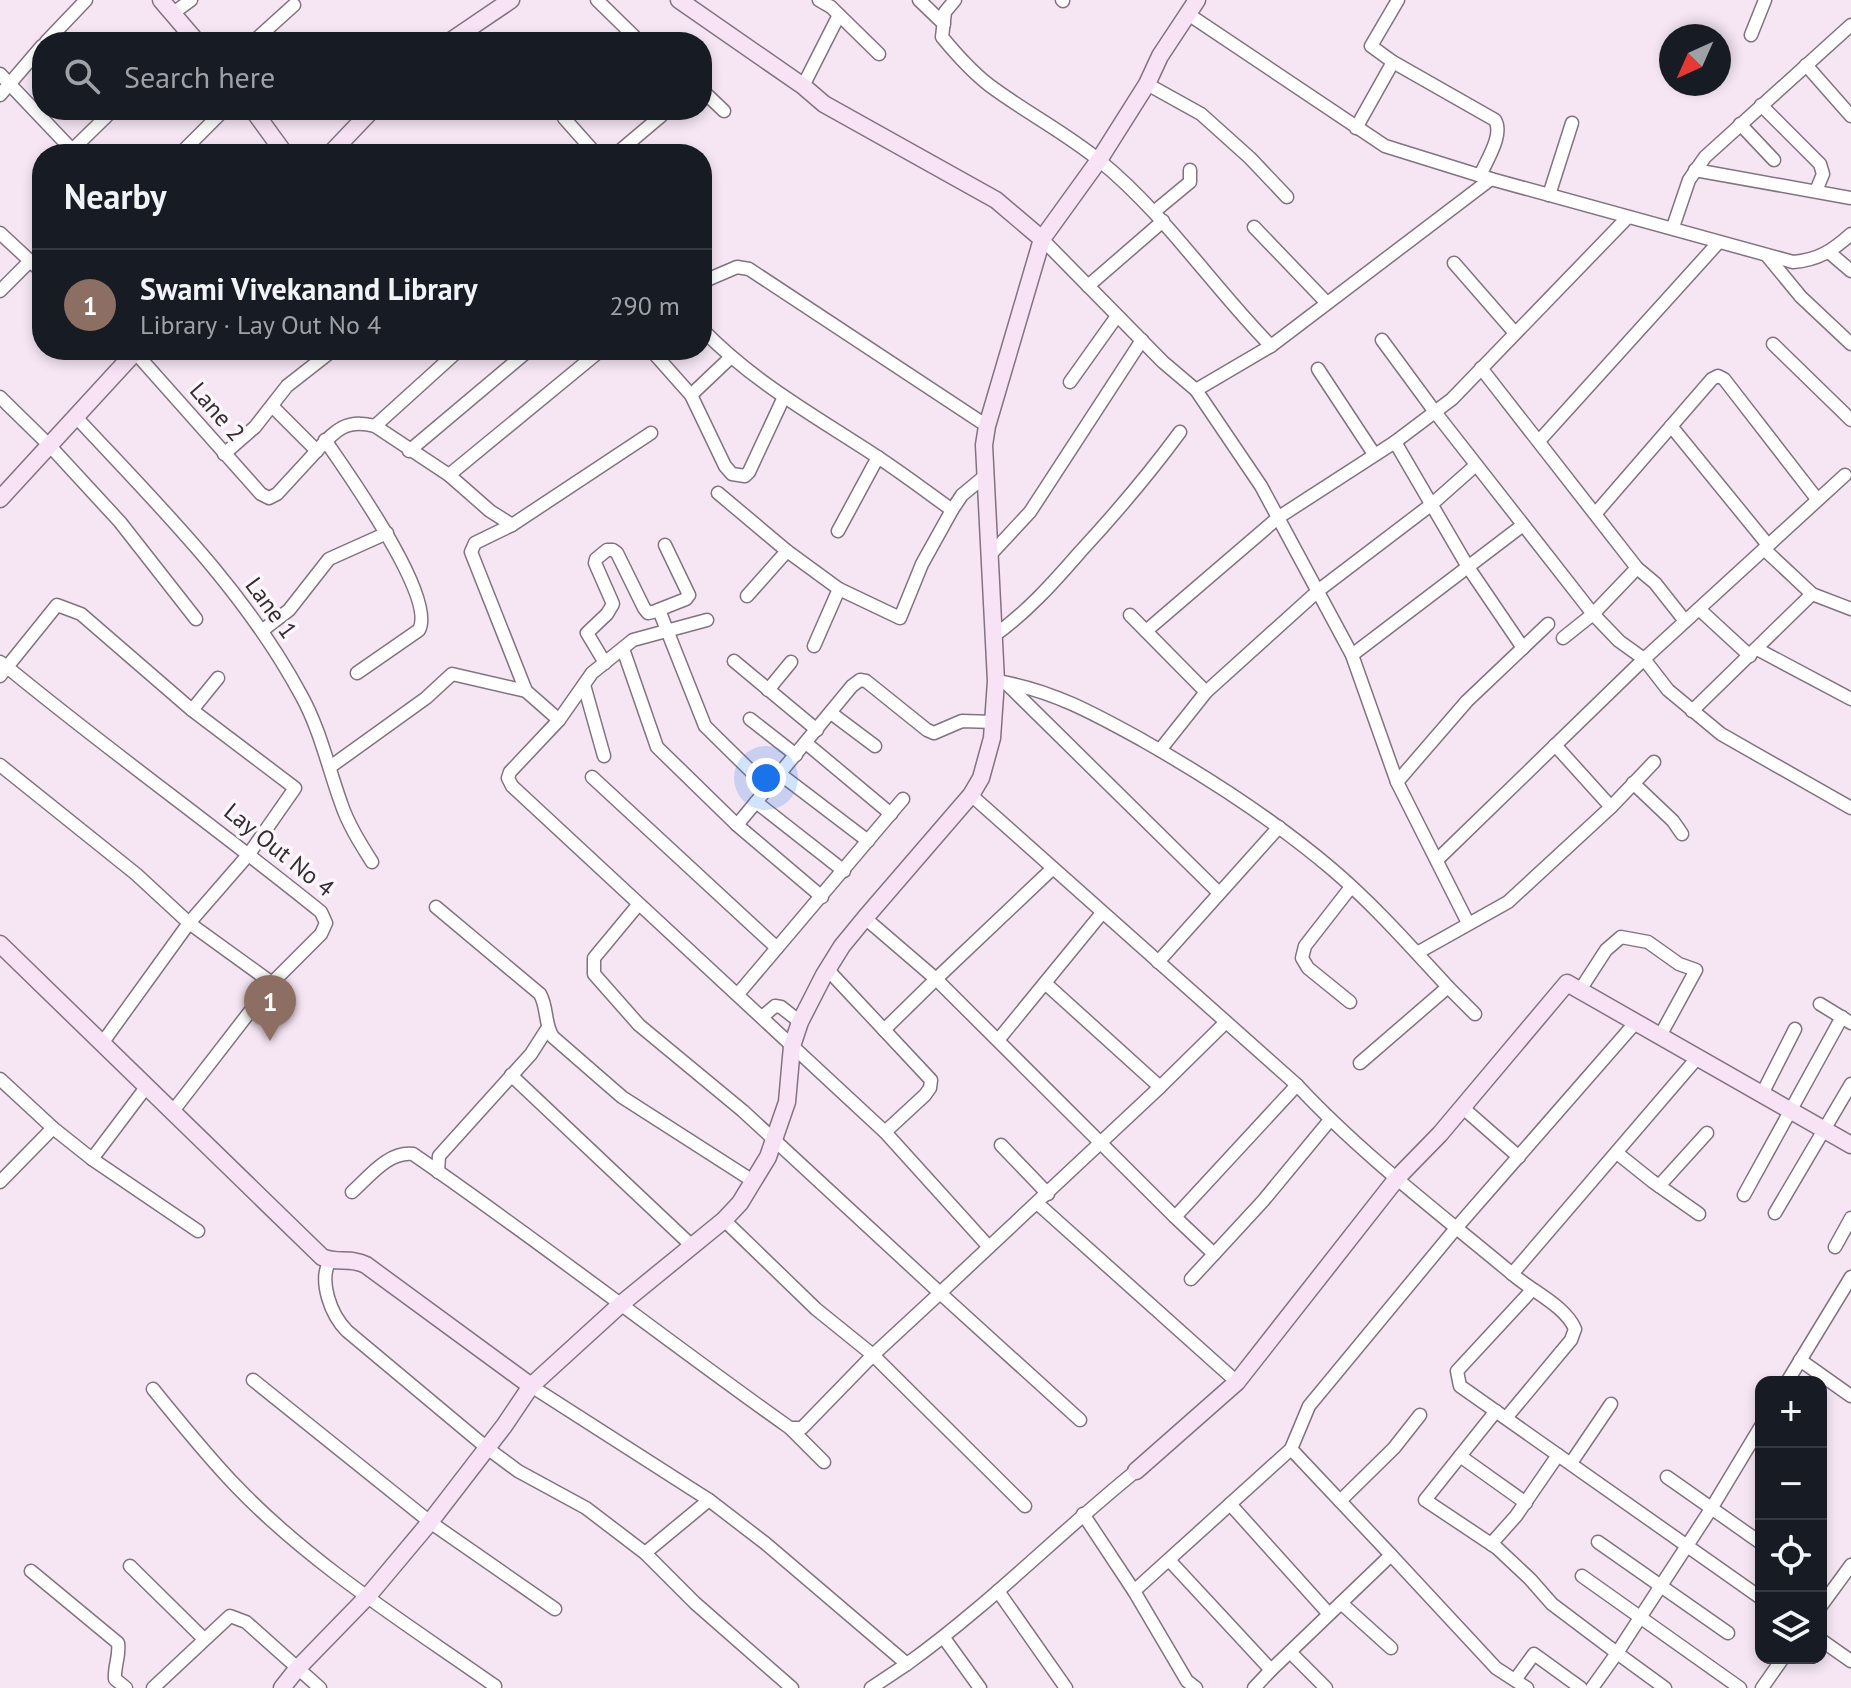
<!DOCTYPE html>
<meta charset="utf-8">
<style>
:root{--surface:#171b24;--page:#20242c;--text:#f1f3f6;--muted:#9ea1a6;--line:#363941;--accent:#0b8043}
body{margin:0;font-family:"PT Sans",sans-serif;background:var(--page);color:var(--text)}
.controls{position:absolute;right:24px;bottom:24px;display:grid;overflow:hidden;border-radius:16px;box-shadow:0 4px 12px #0003}
.controls button{width:72px;height:72px;display:grid;place-items:center;padding:0;border:0;border-bottom:2px solid var(--line);background:var(--surface);color:var(--text);font:40px sans-serif}
.compass{position:absolute;left:1659px;top:24px;width:72px;height:72px;border-radius:50%;background:var(--surface);box-shadow:0 4px 12px #0003;rotate:225deg}
.you{position:absolute;left:766px;top:778px;width:28px;height:28px;margin:-20px;border:6px solid #fff;border-radius:50%;background:#1a73e8;box-shadow:0 0 0 12px #1a73e833}
.badge{display:grid;place-items:center;width:52px;height:52px;border-radius:50%;background:var(--accent);color:#fff;font-size:26px;font-weight:700}
.pin{position:absolute;translate:-50% -66px;filter:drop-shadow(0 2px 4px #0008)}
.pin::after{content:'';position:absolute;top:42px;width:28px;height:24px;background:inherit;clip-path:polygon(0 0,100% 0,50% 100%)}
.list{margin:0;padding:0;list-style:none}
h2{display:flex;justify-content:space-between;align-items:center;height:104px;margin:0;padding:0 32px;font-size:34px}
h2 small{font-size:26px;font-weight:400;color:var(--muted)}
.list li{display:grid;grid-template-columns:52px 1fr auto;gap:24px;align-items:center;box-sizing:border-box;height:112px;padding:0 32px;border-top:2px solid var(--line)}
.list b{display:block;font-size:30px;white-space:nowrap}
.list p{margin:0;font-size:26px;white-space:nowrap;color:var(--muted)}
.list em{font-size:26px;font-style:normal;color:var(--muted)}
.icon{flex:none;width:44px;height:44px;fill:none;stroke:currentColor;stroke-width:2;stroke-linecap:round;stroke-linejoin:round}
.map{position:relative;flex:none;width:1851px;height:1688px;overflow:hidden}
.search{position:absolute;background:var(--surface);box-shadow:0 4px 12px #0003;left:32px;top:32px;width:680px;height:88px;display:flex;align-items:center;gap:20px;box-sizing:border-box;padding:0 28px;border-radius:32px;color:var(--muted);font-size:30px}
.panel{position:absolute;background:var(--surface);box-shadow:0 4px 12px #0003;left:32px;top:144px;width:680px;height:216px;border-radius:32px}
.map>svg:first-child{display:block}
</style>
<div class="map">
<svg width="1851" height="1688" viewBox="0 0 1851 1688">
<rect width="100%" height="100%" fill="#f6e6f4"/>
<g fill="none" stroke-linecap="round" stroke-linejoin="round">
<defs>
<g id="street">
<polyline points="597,0 640,42"/>
<polyline points="819,0 831,7 879,54"/>
<polyline points="919,0 944,24"/>
<path d="M 955,0 L 945,12 L 942,37 C 956,54 971,71 989,85 C 1025,112 1066,133 1100,161 C 1166,215 1212,286 1271,346"/>
<polyline points="1062,0 1063,1"/>
<path d="M 1398,0 L 1371,46 L 1393,62 L 1495,120 C 1504,135 1486,161 1480,176"/>
<polyline points="172,14 191,0"/>
<path d="M 1188,14 L 1385,146 L 1491,179 L 1793,262 C 1818,260 1832,251 1851,234"/>
<polyline points="1751,35 1765,0"/>
<polyline points="46,42 86,0"/>
<polyline points="253,42 294,5"/>
<polyline points="1806,65 1851,116"/>
<polyline points="0,74 76,154"/>
<polyline points="1147,84 1201,114 1250,158 1287,197"/>
<polyline points="803,86 839,15"/>
<polyline points="702,90 724,111"/>
<polyline points="0,95 42,46"/>
<polyline points="1761,105 1820,164 1823,174 1816,191"/>
<polyline points="564,118 596,154"/>
<polyline points="1740,124 1774,160"/>
<polyline points="1356,128 1393,62"/>
<polyline points="72,150 113,110"/>
<polyline points="540,152 541,154"/>
<polyline points="180,154 224,110"/>
<polyline points="616,154 661,116"/>
<polyline points="1695,170 1851,198"/>
<polyline points="1549,195 1572,123"/>
<polyline points="1155,211 1190,182 1190,170"/>
<polyline points="1254,227 1326,302"/>
<polyline points="1673,227 1689,180 1705,157 1851,25"/>
<polyline points="0,233 42,272"/>
<polyline points="1042,239 1163,362 1196,390"/>
<polyline points="1830,253 1851,271"/>
<polyline points="1768,257 1801,297 1851,344"/>
<polyline points="1454,263 1515,333"/>
<polyline points="702,282 737,267 749,269 987,426"/>
<polyline points="1088,286 1163,221"/>
<polyline points="0,291 30,261"/>
<path d="M 702,329 C 753,382 815,416 876,456 C 902,473 927,492 952,510"/>
<polyline points="1382,340 1435,412 1593,614 1619,641 1644,659 1668,690 1721,734 1851,808"/>
<polyline points="1773,344 1851,420"/>
<path d="M 133,350 L 261,494 L 269,498 L 277,494 C 289,481 300,469 312,456 C 332,435 342,417 375,426 L 449,475 L 601,350"/>
<polyline points="651,350 691,395 725,466 732,474 745,476 749,472 783,399"/>
<polyline points="1481,368 1637,568 1593,614 1563,638"/>
<polyline points="1318,369 1374,454"/>
<polyline points="1070,382 1117,316"/>
<polyline points="691,395 730,358"/>
<polyline points="0,397 50,446 120,522 196,619"/>
<polyline points="272,406 317,451"/>
<path d="M 76,417 C 157,504 244,589 301,695 C 320,729 328,767 341,803 C 348,824 360,843 372,862"/>
<polyline points="375,426 459,350"/>
<polyline points="1671,426 1768,545"/>
<path d="M 325,440 C 346,471 437,597 419,630 L 357,673"/>
<polyline points="1539,441 1718,243"/>
<polyline points="1395,442 1468,567 1523,648"/>
<polyline points="409,451 529,350"/>
<polyline points="224,454 255,427 287,386 333,350"/>
<polyline points="449,475 490,511 512,525 651,433"/>
<polyline points="718,493 787,551 839,589 900,618 922,564 952,510 962,495 985,476"/>
<polyline points="1596,513 1712,379 1718,376 1724,379 1817,499"/>
<polyline points="512,525 475,543 471,552 526,691"/>
<polyline points="838,531 878,457"/>
<polyline points="1764,549 1812,594 1851,609"/>
<polyline points="990,555 1030,512 1142,340"/>
<polyline points="1637,568 1655,583 1685,621"/>
<polyline points="747,596 787,551"/>
<polyline points="1699,609 1750,656"/>
<polyline points="659,610 705,726 768,788"/>
<polyline points="1130,615 1206,692 1160,750"/>
<polyline points="707,620 633,640 592,673 559,720 510,772 508,778 512,786 885,1132 989,1247"/>
<polyline points="263,630 289,610 329,559 387,533"/>
<polyline points="1146,631 1279,517 1395,442 1452,399 1628,217"/>
<path d="M 995,635 C 1027,612 1054,582 1080,552 C 1116,513 1149,474 1180,432"/>
<polyline points="814,646 839,589"/>
<polyline points="623,649 657,747 737,825 822,897"/>
<polyline points="1757,649 1851,699"/>
<polyline points="1352,655 1523,525"/>
<polyline points="734,661 817,730"/>
<polyline points="0,662 7,667 57,605 81,614 192,710 295,788 249,854 189,923 103,1042"/>
<polyline points="605,663 587,633 607,614 613,604 595,563 596,559 607,550 613,550 617,553 644,608 648,613 653,612 686,599 689,595 665,545"/>
<path d="M 0,676 L 7,667 C 109,751 217,828 321,912 L 326,923 L 321,934 L 272,983 L 173,1111"/>
<path d="M 996,681 C 1050,689 1095,714 1142,740 C 1209,778 1274,820 1333,870 C 1374,905 1411,947 1448,987 L 1360,1063"/>
<polyline points="1007,684 1218,892"/>
<polyline points="584,685 604,756"/>
<polyline points="768,690 791,662"/>
<polyline points="1206,692 1319,590 1432,504 1476,465"/>
<polyline points="192,710 218,678"/>
<polyline points="1692,711 1812,594"/>
<polyline points="831,713 875,746"/>
<polyline points="750,719 796,755"/>
<polyline points="806,743 891,814"/>
<polyline points="1555,745 1611,807"/>
<polyline points="0,765 136,874 189,923 272,983"/>
<polyline points="330,767 426,698 452,674 526,691 559,720"/>
<polyline points="780,774 868,841"/>
<polyline points="592,777 777,948"/>
<polyline points="1397,782 1467,701 1548,624"/>
<polyline points="1633,783 1673,821 1682,834"/>
<path d="M 971,795 L 1297,1085 C 1361,1154 1443,1216 1516,1277 C 1534,1292 1566,1307 1575,1329 L 1571,1340 L 1506,1418"/>
<polyline points="756,802 844,871"/>
<polyline points="737,825 852,686 860,680 866,681 927,730 934,733 962,721 994,722"/>
<polyline points="1437,860 1644,659 1845,475"/>
<polyline points="638,905 594,958 594,974 639,1025 743,1111 940,1293 1160,1087 1226,1022"/>
<path d="M 436,907 L 540,994 C 548,1008 544,1024 553,1037 L 622,1097 L 753,1181"/>
<polyline points="865,918 936,979 1052,869"/>
<polyline points="1468,923 1397,782 1352,655 1261,486 1196,390 1271,346 1491,179"/>
<polyline points="1417,953 1508,902 1611,807 1654,762"/>
<polyline points="1158,962 1279,827"/>
<polyline points="828,970 931,1080 930,1088 925,1095 885,1132"/>
<polyline points="1045,983 1160,1087"/>
<polyline points="1448,987 1475,1014"/>
<polyline points="1580,990 1606,950 1621,937 1648,942 1679,964 1696,970 1660,1036"/>
<polyline points="738,994 903,799"/>
<polyline points="1350,1002 1308,968 1302,958 1305,946 1351,887"/>
<polyline points="1820,1004 1851,1023"/>
<polyline points="762,1017 775,1006 781,1007 800,1022"/>
<polyline points="884,1030 936,979 1175,1217 1297,1085"/>
<polyline points="999,1039 1102,913"/>
<polyline points="511,1075 692,1246"/>
<polyline points="0,1079 53,1128 92,1159 198,1231"/>
<polyline points="1762,1094 1795,1029"/>
<polyline points="1462,1107 1519,1157"/>
<polyline points="1001,1145 1048,1194"/>
<polyline points="1617,1153 1652,1181 1699,1214"/>
<polyline points="92,1159 147,1086"/>
<polyline points="438,1172 439,1156 531,1054 547,1029"/>
<polyline points="0,1182 53,1128"/>
<polyline points="1659,1186 1707,1133"/>
<path d="M 352,1192 C 369,1177 388,1151 413,1154 C 541,1242 663,1338 790,1428 L 802,1428 L 873,1355 L 940,1293 L 1080,1420"/>
<polyline points="1744,1195 1842,1017"/>
<polyline points="1037,1203 1237,1382"/>
<polyline points="1775,1213 1851,1084"/>
<polyline points="1175,1217 1214,1254"/>
<polyline points="724,1220 816,1309 873,1355 1025,1506"/>
<polyline points="1835,1247 1851,1218"/>
<path d="M 330,1260 C 318,1281 331,1315 347,1331 L 487,1448 L 518,1471 L 586,1508 L 645,1553 L 695,1603 L 792,1688"/>
<polyline points="1512,1274 1698,1057"/>
<polyline points="1191,1279 1263,1201 1330,1120"/>
<polyline points="1532,1290 1457,1371 1460,1386 1761,1598"/>
<polyline points="1800,1360 1851,1396"/>
<polyline points="253,1380 430,1522 555,1609"/>
<polyline points="1787,1382 1851,1277"/>
<path d="M 531,1386 L 709,1500 L 765,1543 L 907,1664 C 988,1606 1059,1533 1136,1471"/>
<path d="M 153,1389 C 180,1422 207,1456 237,1487 C 312,1565 407,1624 495,1686"/>
<polyline points="1496,1411 1425,1500 1497,1548 1530,1579 1552,1604 1617,1653 1592,1688"/>
<polyline points="790,1428 824,1462"/>
<polyline points="1291,1449 1309,1406 1457,1227 1636,1022"/>
<polyline points="1460,1456 1526,1503"/>
<polyline points="1571,1463 1611,1404"/>
<polyline points="1667,1477 1761,1543"/>
<polyline points="1340,1501 1394,1448 1420,1415"/>
<polyline points="1230,1504 1329,1614"/>
<polyline points="1083,1514 1134,1591 1187,1681 1196,1688"/>
<polyline points="1598,1542 1728,1633"/>
<polyline points="1491,1544 1516,1516 1558,1455"/>
<polyline points="645,1553 709,1500"/>
<polyline points="1391,1555 1496,1668 1527,1688"/>
<polyline points="130,1566 204,1639"/>
<path d="M 31,1571 L 118,1643 C 120,1656 114,1666 115,1679 L 126,1688"/>
<polyline points="1582,1576 1740,1688"/>
<polyline points="998,1591 1066,1688"/>
<polyline points="1134,1591 1291,1449 1391,1555 1271,1670 1169,1560"/>
<polyline points="1341,1603 1391,1648"/>
<polyline points="1821,1606 1851,1565"/>
<polyline points="944,1638 980,1688"/>
<polyline points="1821,1640 1851,1661"/>
<polyline points="1290,1652 1326,1688"/>
<polyline points="1515,1680 1534,1654 1581,1688"/>
<polyline points="153,1688 230,1616 246,1622 320,1688"/>
<polyline points="871,1688 907,1664"/>
<polyline points="1254,1688 1271,1670"/>
<polyline points="1665,1688 1617,1653 1711,1509 1761,1426"/>
<polyline points="1762,1688 1783,1658"/>
</g>
<g id="secondary">
<polyline points="161,0 197,42"/>
<polyline points="679,0 803,86 824,104 996,200 1042,239"/>
<polyline points="449,42 511,0"/>
<polyline points="253,110 285,154"/>
<polyline points="330,154 372,110"/>
<polyline points="0,499 137,350"/>
<path d="M 0,944 L 322,1257 C 336,1264 351,1257 366,1265 L 531,1386"/>
<polyline points="1136,1471 1237,1382 1398,1177 1440,1134 1567,983 1851,1145"/>
<polyline points="282,1688 297,1669 368,1596 430,1522 504,1426 531,1386 621,1304 724,1220 740,1203 768,1157 787,1102 792,1046 800,1022 824,975 842,946 865,918 971,795 981,778 992,738 996,681 984,445 987,426 1042,239 1099,160 1147,84 1160,56 1197,0"/>
</g>
</defs>
<use href="#street" stroke="#827380" stroke-width="15"/>
<use href="#secondary" stroke="#827380" stroke-width="19"/>
<use href="#street" stroke="#fff" stroke-width="12"/>
<use href="#secondary" stroke="#f8e3f6" stroke-width="16"/>
</g>
<g text-anchor="middle" stroke-width="7" stroke-linejoin="round" paint-order="stroke">
<g font-size="24" fill="#332d32" stroke="#fdf7fc">
<text transform="translate(217 412) rotate(49)" y="8">Lane 2</text>
<text transform="translate(271 608) rotate(54)" y="8">Lane 1</text>
<text transform="translate(279 850) rotate(39)" y="8">Lay Out No 4</text>
</g>
</g>
</svg>
<div class="controls">
<button>+</button>
<button>−</button>
<button><svg class="icon" aria-label="locate" viewBox="0 0 24 24"><circle cx="12" cy="12" r="6"/><path d="M12 2v4M12 18v4M2 12h4M18 12h4"/></svg></button>
<button><svg class="icon" aria-label="layers" viewBox="0 0 24 24"><path d="M12 4l9 5-9 5-9-5zM3 14l9 5 9-5"/></svg></button>
</div>
<svg class="compass" viewBox="-18 -18 36 36"><path d="M0-13l5 13h-10z" fill="#e53935"/><path d="M0 13l5-13h-10z" fill="#9ea1a6"/></svg>
<div class="you"></div>
<div class="pin badge" style="left:270px;top:1041px;background:#8d6e63">1</div>
<div class="search"><svg class="icon" aria-label="search" viewBox="0 0 24 24"><circle cx="10" cy="10" r="6"/><path d="M15 15l6 6"/></svg>Search here</div>
<section class="panel">
<h2>Nearby<small></small></h2>
<ul class="list">
<li><span class="badge" style="background:#8d6e63">1</span><div><b>Swami Vivekanand Library</b><p>Library · Lay Out No 4</p></div><em>290 m</em></li>
</ul>
</section>
</div>
